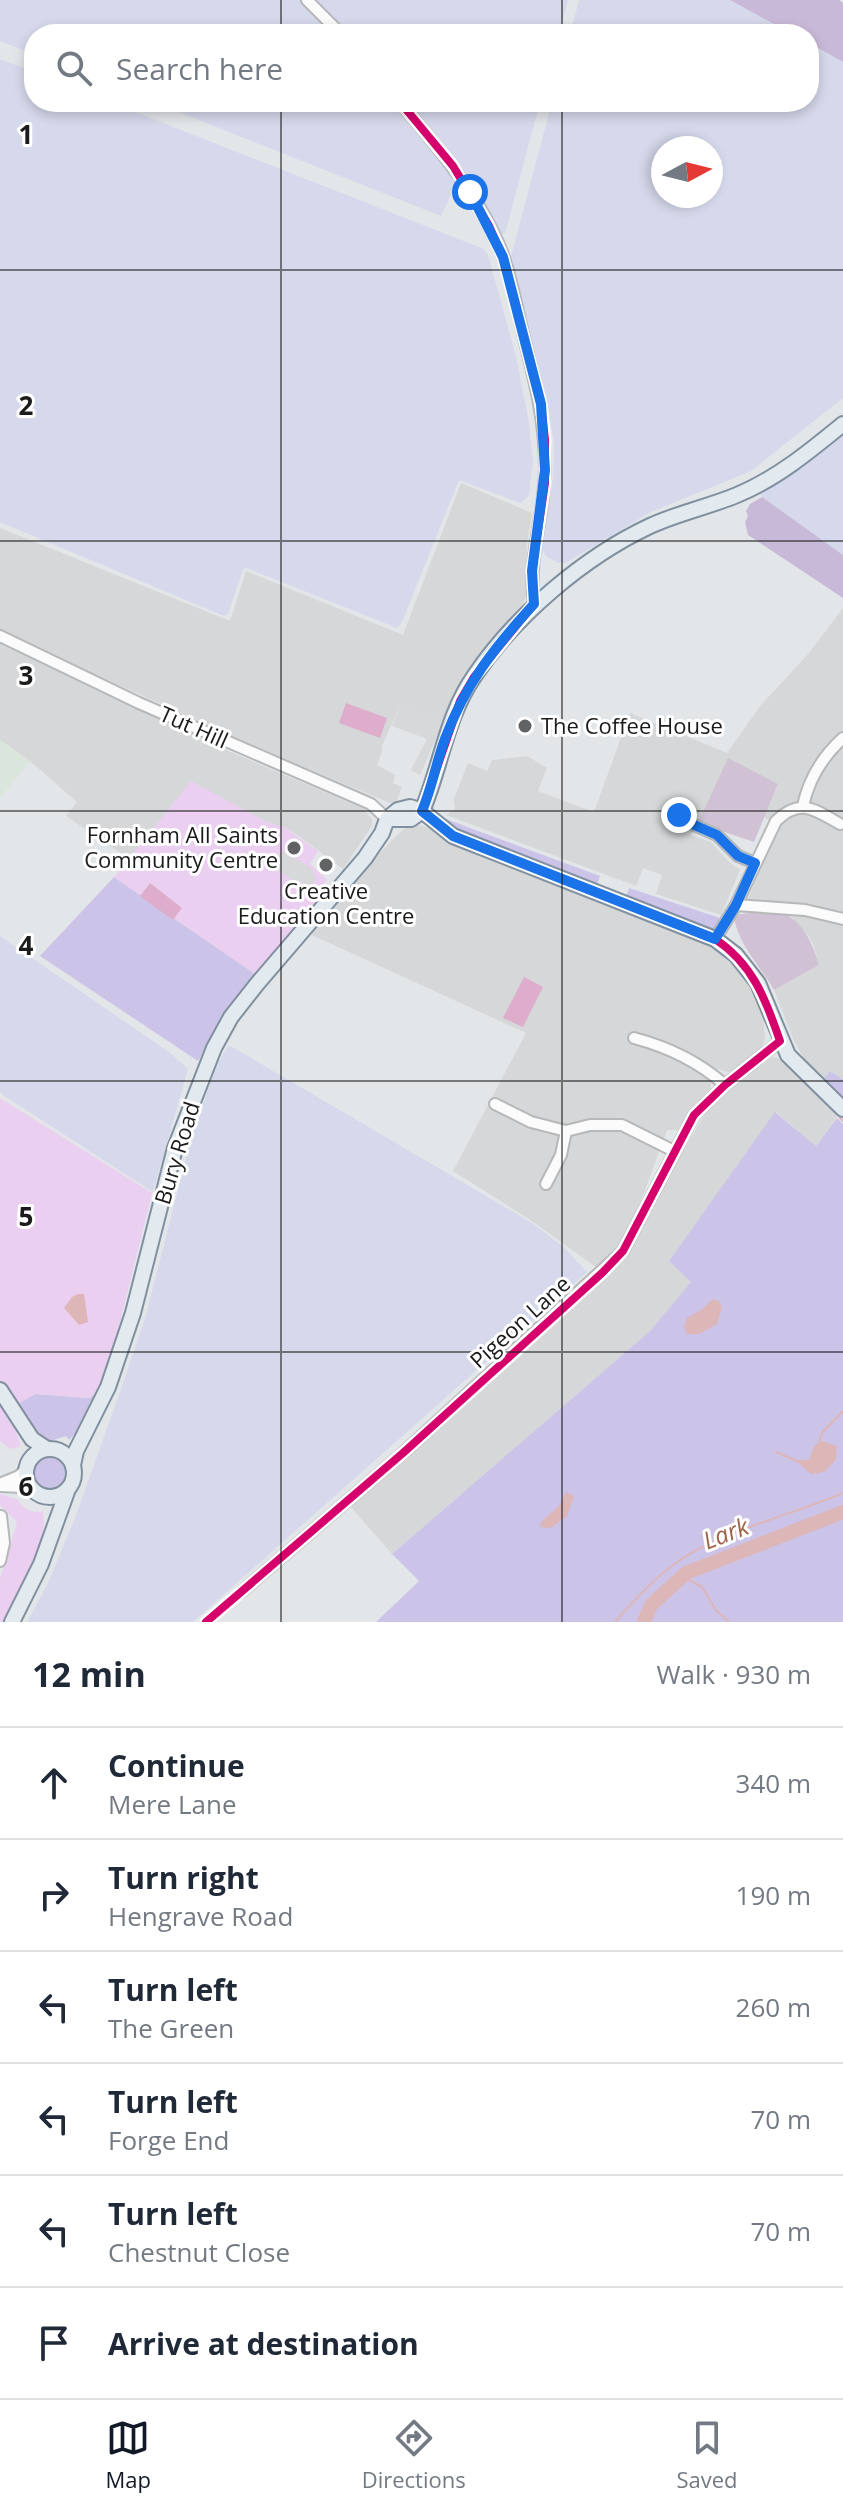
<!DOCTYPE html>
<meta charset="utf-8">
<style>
:root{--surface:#fff;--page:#f2f2f3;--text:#1f2937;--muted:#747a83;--line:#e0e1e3;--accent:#111827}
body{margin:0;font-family:"Open Sans",sans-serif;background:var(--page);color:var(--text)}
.compass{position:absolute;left:651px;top:136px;width:72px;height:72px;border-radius:50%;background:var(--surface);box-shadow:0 4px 12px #0003;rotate:83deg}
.stop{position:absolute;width:24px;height:24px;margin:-18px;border:6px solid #1a73e8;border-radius:50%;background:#fff}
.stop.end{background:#1a73e8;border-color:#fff;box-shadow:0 2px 8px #0008}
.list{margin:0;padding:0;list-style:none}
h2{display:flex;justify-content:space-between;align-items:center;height:104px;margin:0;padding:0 32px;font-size:34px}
h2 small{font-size:26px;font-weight:400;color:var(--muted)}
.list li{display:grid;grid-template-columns:52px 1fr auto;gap:24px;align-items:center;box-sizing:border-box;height:112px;padding:0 32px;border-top:2px solid var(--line)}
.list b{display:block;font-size:30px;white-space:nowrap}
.list p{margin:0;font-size:26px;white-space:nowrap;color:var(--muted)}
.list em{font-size:26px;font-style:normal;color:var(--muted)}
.icon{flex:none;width:44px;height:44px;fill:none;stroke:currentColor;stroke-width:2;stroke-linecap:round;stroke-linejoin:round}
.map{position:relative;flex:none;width:843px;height:1622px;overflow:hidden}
.search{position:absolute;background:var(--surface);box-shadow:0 4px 12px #0003;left:24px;right:24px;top:24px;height:88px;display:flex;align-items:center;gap:20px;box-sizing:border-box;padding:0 28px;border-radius:32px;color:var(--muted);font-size:30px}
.sheet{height:776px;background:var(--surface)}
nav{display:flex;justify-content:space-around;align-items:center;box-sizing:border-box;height:112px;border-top:2px solid var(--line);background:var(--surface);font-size:22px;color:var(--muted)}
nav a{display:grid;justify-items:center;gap:4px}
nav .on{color:var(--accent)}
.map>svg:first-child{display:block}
</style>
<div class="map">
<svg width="843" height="1622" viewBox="0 0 843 1622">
<rect width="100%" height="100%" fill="#e3e6e9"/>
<g fill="#d5d7d8">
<polygon points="461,483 532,513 527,543 526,596 522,607 480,653 463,676 443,722 400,705 382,746 382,752 377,765 395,775 393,783 402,787 395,805 289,761 0,632 0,528 230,621 246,571 403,635"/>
<polygon points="843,608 843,1096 806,1062 794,1041 774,990 819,965 813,944 808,935 787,912 792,905 747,900 780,827 764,817 778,785 698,823 691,835 711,842 729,862 740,870 721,915 656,894 662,875 643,868 636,886 446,815 455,809 454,799 468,763 487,771 492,760 527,756 547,768 538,791 594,812 630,713 727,753 761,705 809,653"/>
<polygon points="0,644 217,746 364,809 372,819 372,826 343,869 299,836 284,827 267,822 157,826 129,859 66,816 77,802 30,761 0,740"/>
<polygon points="421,825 703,942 743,971 755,990 763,1011 765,1038 761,1049 732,1073 718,1069 711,1078 711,1090 695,1108 681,1130 667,1130 635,1217 616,1252 600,1270 532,1221 453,1171 526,1033 312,935 310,931 392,840 405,828"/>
<polygon points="772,1057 778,1058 839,1114 816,1146 776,1112 669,1261 692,1281 650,1331 392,1554 350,1506 629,1254 664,1183 709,1107"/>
</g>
<polygon fill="#dae5dc" points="0,740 30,761 0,798"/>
<g fill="#d6d9eb" fill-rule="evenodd">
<polygon points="0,0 303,0 333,34 34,34 34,55 0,41"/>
<polygon points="313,0 568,0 559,34 346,34"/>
<polygon points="579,0 730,0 792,34 570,34"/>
<path d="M 809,43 L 843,62 L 843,398 L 751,471 L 649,513 L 566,563 L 558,563 L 546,556 L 542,550 L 553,478 L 554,445 L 548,404 L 511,280 L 510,270 L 510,260 L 552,102 L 809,102 ZM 663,148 L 711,148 L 711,196 L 663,196 Z"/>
<polygon points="0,59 34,72 34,102 110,102 484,249 488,255 516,356 529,423 533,462 529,495 521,503 459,480 402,622 397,628 244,567 228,614 224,616 0,522"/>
<polygon points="153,102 393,102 457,181 441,216"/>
<polygon points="403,102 540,102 505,234 495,233"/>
<polygon points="843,432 843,555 762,497 758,491 775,483"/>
<polygon points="0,936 169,1052 188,1069 153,1192 0,1093"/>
<polygon points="229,1045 532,1223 565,1248 587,1272 193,1622 27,1622 48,1583 75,1518 121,1389 146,1315 193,1130 219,1061"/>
</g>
<g fill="#ccc3e8">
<polygon points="446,819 600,876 596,888 477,842 445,824"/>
<polygon points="114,877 255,974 233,1001 198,1061 40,956"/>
<polygon points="629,888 720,918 715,928 709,932 625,900"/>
<polygon points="830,1071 843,1080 843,1109 821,1082"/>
<polygon points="775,1112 816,1146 837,1118 843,1124 843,1622 376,1622 419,1581 392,1554 650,1331 691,1282 669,1261"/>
<path d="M 99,1390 C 94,1409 83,1426 69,1440 L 66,1436 L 50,1441 L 41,1437 L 38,1439 L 16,1405 L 35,1394 L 89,1398 Z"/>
<circle cx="50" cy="1473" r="18"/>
</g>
<g fill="#c8b9d8">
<polygon points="730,0 839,0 843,3 843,62 809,43 809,34 792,34"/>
<polygon points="762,497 843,555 843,598 748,535 745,522 748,516 746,511 750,504"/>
</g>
<g fill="#d1c1d5">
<polygon points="728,758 778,784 754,842 698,823"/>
<path d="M 774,910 C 801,916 812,941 819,965 L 774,990 C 761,967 736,942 734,915 Z"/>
</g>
<g fill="#ebcff1">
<polygon points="191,781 267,822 284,827 318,851 310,864 327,880 316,895 317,901 255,974 114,877"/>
<polygon points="0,1098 152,1193 118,1331 99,1390 90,1398 35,1394 16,1405 0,1381"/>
<polygon points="0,1402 14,1425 21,1446 10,1449 0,1441"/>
<path d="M 0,1494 L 17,1499 C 24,1509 31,1514 43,1511 C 48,1552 24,1587 7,1622 L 0,1622 L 0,1579 L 17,1522 L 0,1505 Z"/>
</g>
<g fill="#dfadcc">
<polygon points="346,703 387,718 380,738 339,723"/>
<polygon points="150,883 182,908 173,920 140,896"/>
<polygon points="524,977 543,987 523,1027 503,1018"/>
</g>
<g fill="#d7d8d9">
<polygon points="400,704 443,722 420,775 411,770 427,739 392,726"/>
<polygon points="283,851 311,868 316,879 309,887 301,881 298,884 272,865"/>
</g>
<g fill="#ddb6b7">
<polygon points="78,1294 84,1294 88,1322 79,1325 64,1308 72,1297"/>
<polygon points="713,1299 720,1302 722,1307 717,1324 699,1334 687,1334 684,1326 687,1318 700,1311"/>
<polygon points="822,1441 837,1446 836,1460 824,1472 811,1474 795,1460 809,1460 814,1446"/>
<polygon points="566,1492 574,1496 567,1516 551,1528 540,1527 542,1521 560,1505"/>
</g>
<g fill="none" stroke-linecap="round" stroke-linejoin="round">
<g stroke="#ddb6b7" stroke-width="2">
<polyline points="840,1118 843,1121"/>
<polyline points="819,1442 822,1433 843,1411"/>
<polyline points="776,1452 797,1461"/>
<polyline points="687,1573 687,1579 702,1587 716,1610 729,1622"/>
<path d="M 615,1622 C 636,1598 661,1571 688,1555 C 736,1527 792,1515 843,1493"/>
</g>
<polyline stroke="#ddb6b7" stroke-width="14" points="644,1622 651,1605 686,1573 843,1512"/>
<defs>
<g id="minor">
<polyline points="307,0 341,34"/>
<path d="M 400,102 C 438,148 480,196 502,252 C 513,282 518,315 526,346 C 536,386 545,424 545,466 C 546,512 527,557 534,604"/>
<polyline points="0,636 139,703 371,804 387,819"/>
<path d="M 803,806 C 809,778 822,757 843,738"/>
<polyline points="673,807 685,821 717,835 738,856 755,863"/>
<polyline points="736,905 805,910 843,919"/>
<path d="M 715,939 L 736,905 L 776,821 C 800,797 815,810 840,824"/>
<path d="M 634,1038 C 668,1047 699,1062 725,1085"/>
<polyline points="495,1104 531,1122 566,1131 590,1125 622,1125 674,1151"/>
<polyline points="546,1184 561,1155 566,1131"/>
<polyline points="2,1483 19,1476 26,1469"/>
<polyline points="0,1486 22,1487 34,1491"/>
<polyline points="0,1561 4,1543 1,1516"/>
<polyline points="240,1593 403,1453 623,1251 694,1115 725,1085 780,1041"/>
</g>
<g id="major">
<path d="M 387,819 L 411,819 L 422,811 C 441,767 446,716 475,675 C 516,615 584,557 650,526 C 678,513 708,507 737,495 C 776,479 810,451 843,424"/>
<polyline points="0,1390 32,1439 47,1449"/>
<circle cx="50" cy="1473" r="24"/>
<polyline points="73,1465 76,1451 108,1387 133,1313 175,1148 214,1048 231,1017 257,984 365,858 382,833 387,819 398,810 410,807 422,811 453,836 715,939 736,955 758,983 788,1055 843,1109"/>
<polyline points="12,1622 41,1564 68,1489"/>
</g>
</defs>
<use href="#minor" stroke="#b6b8b9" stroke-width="14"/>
<use href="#major" stroke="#81909f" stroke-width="18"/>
<use href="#minor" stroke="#fbfbfc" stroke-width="10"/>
<use href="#major" stroke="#e3eaef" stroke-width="14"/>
<defs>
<path id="cycleway" d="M 206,1622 L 403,1453 L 602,1273 L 623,1251 L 694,1115 L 725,1085 L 780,1041 C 766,1000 753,964 715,939 L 453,836 L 422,811 L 460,701 L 474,677 L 534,604 L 532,571 L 545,483 L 545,440 L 541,404 L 503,257 L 488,224 L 453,166 L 400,102"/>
</defs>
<use href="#cycleway" stroke="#fff" stroke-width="13"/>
<use href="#cycleway" stroke="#d6006c" stroke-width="8"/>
</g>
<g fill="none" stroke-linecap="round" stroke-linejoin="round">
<path stroke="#1a73e8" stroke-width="10" d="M 470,192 L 503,257 L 541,404 L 545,470 L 532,571 L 534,604 C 495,647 465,684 445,739 C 436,763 432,788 422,811 L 453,836 L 715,939 L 736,905 L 755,863 L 738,856 L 717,835 L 685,821 L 679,815"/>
</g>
<path fill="none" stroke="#1b1b1b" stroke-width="2" stroke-opacity="0.55" d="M 281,0 L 281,34M 562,0 L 562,34M 281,102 L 281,1622M 562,102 L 562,1622M 0,270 L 843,270M 0,541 L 843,541M 0,811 L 843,811M 0,1081 L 843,1081M 0,1352 L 843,1352"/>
<g fill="#616263" stroke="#fff" stroke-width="3">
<circle cx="525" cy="726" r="8"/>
<circle cx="294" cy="848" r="8"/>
<circle cx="326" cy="865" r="8"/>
</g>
<g text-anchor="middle" stroke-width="6" stroke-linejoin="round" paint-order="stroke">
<g font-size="22" fill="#1b1b1b" stroke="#fff" text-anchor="start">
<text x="541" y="734">The Coffee House</text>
<text x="278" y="843" text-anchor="end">Fornham All Saints<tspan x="278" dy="25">Community Centre</tspan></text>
<text x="326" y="899" text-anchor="middle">Creative<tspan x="326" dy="25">Education Centre</tspan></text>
</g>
<g font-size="22" fill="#1b1b1b" stroke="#fff">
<text transform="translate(194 727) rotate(24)" y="8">Tut Hill</text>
<text transform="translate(177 1153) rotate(-73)" y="8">Bury Road</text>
<text transform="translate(520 1322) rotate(-42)" y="8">Pigeon Lane</text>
</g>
<g font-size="24" font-style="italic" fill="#a06347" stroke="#fff">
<text transform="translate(726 1534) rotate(-21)" y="8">Lark</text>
</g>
</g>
<g font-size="26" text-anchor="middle" font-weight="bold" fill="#1b1b1b" stroke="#fff" stroke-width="6" stroke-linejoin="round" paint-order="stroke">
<text x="26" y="144">1</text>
<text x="26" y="415">2</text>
<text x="26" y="685">3</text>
<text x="26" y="955">4</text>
<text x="26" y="1226">5</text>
<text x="26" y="1496">6</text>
</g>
</svg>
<svg class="compass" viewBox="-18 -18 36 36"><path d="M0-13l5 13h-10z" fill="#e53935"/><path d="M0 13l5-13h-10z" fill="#747a83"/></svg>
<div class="stop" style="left:470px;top:192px"></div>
<div class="stop end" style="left:679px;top:815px"></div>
<div class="search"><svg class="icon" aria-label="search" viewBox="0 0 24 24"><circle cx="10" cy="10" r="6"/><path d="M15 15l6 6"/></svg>Search here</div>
</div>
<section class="sheet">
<h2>12 min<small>Walk · 930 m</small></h2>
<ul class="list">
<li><svg class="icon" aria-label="ahead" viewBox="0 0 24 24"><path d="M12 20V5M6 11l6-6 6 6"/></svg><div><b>Continue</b><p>Mere Lane</p></div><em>340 m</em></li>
<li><svg class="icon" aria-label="right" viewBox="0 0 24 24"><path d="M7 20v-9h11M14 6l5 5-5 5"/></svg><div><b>Turn right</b><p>Hengrave Road</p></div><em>190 m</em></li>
<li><svg class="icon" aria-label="left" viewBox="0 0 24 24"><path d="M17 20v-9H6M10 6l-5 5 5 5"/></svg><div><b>Turn left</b><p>The Green</p></div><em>260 m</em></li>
<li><svg class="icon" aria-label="left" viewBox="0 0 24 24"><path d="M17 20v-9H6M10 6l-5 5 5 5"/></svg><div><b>Turn left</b><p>Forge End</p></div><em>70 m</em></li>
<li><svg class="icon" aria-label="left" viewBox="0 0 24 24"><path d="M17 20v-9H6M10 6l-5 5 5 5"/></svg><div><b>Turn left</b><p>Chestnut Close</p></div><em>70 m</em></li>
<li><svg class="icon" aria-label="arrive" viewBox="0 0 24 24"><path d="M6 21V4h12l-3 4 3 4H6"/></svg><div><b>Arrive at destination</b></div></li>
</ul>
</section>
<nav>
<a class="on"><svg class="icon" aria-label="map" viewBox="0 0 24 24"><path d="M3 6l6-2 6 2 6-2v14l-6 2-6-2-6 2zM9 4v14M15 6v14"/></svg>Map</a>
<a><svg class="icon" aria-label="directions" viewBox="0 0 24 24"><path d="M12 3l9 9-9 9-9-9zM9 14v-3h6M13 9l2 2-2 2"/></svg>Directions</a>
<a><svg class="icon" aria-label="saved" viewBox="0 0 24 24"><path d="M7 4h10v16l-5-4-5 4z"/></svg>Saved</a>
</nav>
